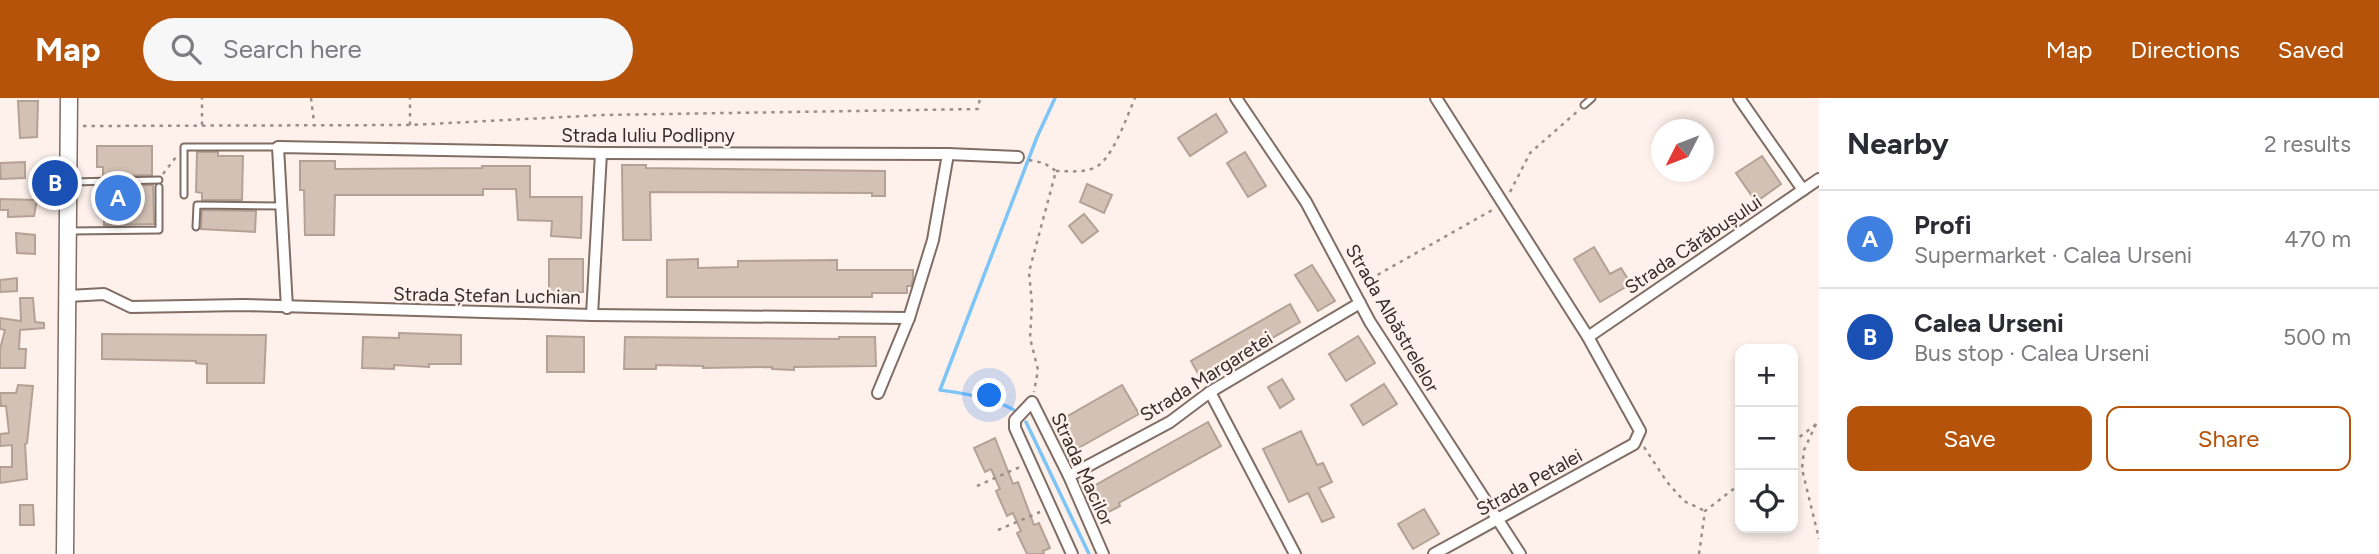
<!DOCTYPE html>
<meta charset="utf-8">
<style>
:root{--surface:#fff;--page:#f7f7f7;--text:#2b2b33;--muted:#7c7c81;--line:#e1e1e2;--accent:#b45309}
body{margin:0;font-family:Figtree,sans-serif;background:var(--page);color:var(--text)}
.controls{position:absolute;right:21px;bottom:21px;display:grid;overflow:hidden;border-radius:14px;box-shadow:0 4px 10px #0003}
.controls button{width:63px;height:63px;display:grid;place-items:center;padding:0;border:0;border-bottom:2px solid var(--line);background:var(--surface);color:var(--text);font:35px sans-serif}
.compass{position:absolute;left:1651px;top:21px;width:63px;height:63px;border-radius:50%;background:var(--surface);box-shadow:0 4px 10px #0003;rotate:228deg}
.you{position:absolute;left:990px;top:298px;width:24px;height:24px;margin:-18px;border:5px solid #fff;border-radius:50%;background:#1a73e8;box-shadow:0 0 0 10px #1a73e833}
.badge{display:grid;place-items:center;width:46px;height:46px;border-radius:50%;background:var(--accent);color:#fff;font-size:23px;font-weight:700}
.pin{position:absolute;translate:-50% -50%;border:4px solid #fff;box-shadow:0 2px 7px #0006}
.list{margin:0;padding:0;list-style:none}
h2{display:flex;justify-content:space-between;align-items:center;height:91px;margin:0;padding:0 28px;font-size:30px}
h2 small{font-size:23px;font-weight:400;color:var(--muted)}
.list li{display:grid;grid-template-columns:46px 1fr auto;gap:21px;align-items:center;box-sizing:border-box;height:98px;padding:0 28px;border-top:2px solid var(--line)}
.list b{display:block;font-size:26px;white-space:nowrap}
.list p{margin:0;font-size:23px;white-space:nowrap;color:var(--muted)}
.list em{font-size:23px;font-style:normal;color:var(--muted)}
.actions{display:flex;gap:14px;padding:21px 28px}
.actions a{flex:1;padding:16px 0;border:2px solid var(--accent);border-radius:14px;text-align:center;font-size:24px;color:var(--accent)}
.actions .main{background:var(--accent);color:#fff}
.icon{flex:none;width:38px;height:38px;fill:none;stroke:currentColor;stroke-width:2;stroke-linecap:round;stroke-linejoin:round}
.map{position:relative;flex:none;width:1819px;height:456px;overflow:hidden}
header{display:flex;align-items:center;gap:42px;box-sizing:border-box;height:98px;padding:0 35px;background:var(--accent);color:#fff}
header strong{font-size:33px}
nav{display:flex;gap:38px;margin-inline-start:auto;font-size:24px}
.search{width:490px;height:63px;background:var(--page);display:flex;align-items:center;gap:18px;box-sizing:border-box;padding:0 24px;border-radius:38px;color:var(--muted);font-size:26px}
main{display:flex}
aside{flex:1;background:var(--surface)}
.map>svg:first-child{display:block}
</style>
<header>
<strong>Map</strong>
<div class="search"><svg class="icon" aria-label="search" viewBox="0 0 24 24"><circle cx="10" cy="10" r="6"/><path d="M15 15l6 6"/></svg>Search here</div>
<nav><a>Map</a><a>Directions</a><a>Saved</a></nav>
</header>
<main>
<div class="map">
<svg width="1819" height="456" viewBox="0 0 1819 456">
<rect width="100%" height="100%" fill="#fef1eb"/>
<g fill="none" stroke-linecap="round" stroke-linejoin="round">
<g stroke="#7dc4f7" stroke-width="3.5">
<path d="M 1014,312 C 991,299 967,296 940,292 L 1037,39 L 1055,0"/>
<polyline points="1026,324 1089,456"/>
</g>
</g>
<g fill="#d4c1b5" stroke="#b4a195" stroke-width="2">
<polygon points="18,3 38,3 37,39 20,40"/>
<polygon points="1216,16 1227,34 1190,58 1178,40"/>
<polygon points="97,48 152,48 152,77 103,78 103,69 97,69"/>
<polygon points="197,54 218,54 218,58 243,58 242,102 202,102 202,95 196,94"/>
<polygon points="1245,54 1266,88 1248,99 1227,65"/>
<polygon points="1762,58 1781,86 1756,104 1736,75"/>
<polygon points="300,63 335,63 335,71 482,70 482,68 530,68 530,99 582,99 581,140 551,138 552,123 518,122 516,91 483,91 483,97 335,97 334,137 305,137 304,92 300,92"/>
<polygon points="25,64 25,80 1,81 0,65"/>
<polygon points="622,67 646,67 646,70 885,73 885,98 872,98 872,95 650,94 651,142 623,142"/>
<polygon points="1087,86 1112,97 1104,115 1080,104"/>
<polygon points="153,87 154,126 104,127 103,89"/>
<polygon points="0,101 37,102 34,118 8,119 8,112 0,112"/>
<polygon points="202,112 256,113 255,134 201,131"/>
<polygon points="1084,116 1098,133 1082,145 1069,128"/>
<polygon points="16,135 35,137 35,156 17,155"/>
<polygon points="1594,149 1610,176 1621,170 1631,186 1600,204 1574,161"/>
<polygon points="549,161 583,161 583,194 549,195"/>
<polygon points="698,161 698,170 738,169 738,163 837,162 837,172 913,172 913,181 911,188 907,188 907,195 872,195 872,199 667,199 667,162"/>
<polygon points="1312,167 1335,203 1318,213 1295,177"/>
<polygon points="17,180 17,193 0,194 0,182"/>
<polygon points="20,200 33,200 35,224 44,225 44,230 20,232 19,251 26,251 25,270 0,270 0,251 5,232 0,231 0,220 21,223"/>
<polygon points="1290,206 1300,224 1201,281 1191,263"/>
<polygon points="399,235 461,237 461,266 429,266 429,269 394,267 394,271 362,270 363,239 399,240"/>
<polygon points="102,236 266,237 264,285 207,285 207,266 196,265 196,263 102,261"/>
<polygon points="547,238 584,239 584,274 547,274"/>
<polygon points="1358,238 1375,265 1346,283 1329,256"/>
<polygon points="625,239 839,241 839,239 875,239 876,268 794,269 794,272 772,271 772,269 703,270 703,268 656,267 656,271 624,271"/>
<polygon points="1282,281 1294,301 1280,310 1268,289"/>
<polygon points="1384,286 1397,306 1363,327 1351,307"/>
<polygon points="18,287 33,288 27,345 25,346 27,381 0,385 0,369 12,369 12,347 0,348 0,336 9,335 6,308 1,308 0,295 16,295"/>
<polygon points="1122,287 1139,316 1075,352 1059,323"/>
<polygon points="1208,324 1221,348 1119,405 1120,408 1099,419 1085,393"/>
<polygon points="1301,333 1317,367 1323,365 1332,384 1319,390 1334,419 1322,424 1308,395 1289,404 1263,351"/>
<polygon points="995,340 1013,386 1018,384 1034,427 1039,425 1050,450 1043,453 1044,456 1027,456 1017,435 1021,433 1013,415 1007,418 996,393 1000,391 991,371 985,374 974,350"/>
<polygon points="20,407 33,407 34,427 20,427"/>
<polygon points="1424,411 1439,436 1413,451 1398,426"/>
</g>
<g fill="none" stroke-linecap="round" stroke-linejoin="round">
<defs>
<g id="lane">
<polyline points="1584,7 1592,0"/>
<polyline points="71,84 159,82"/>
<polyline points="184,97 184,49 278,49"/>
<polyline points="196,129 197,107 281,108"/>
<polyline points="70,133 159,132 159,89"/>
</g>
<g id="street">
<polyline points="1236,0 1306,104 1370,224 1520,456"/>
<polyline points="1739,0 1803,92"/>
<polyline points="68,198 104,196 131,209 243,207 592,217 909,220"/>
<polyline points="287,210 278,49 601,55 948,56 1018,59"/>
<polyline points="592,217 601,55"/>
<polyline points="1588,239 1819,81"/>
<polyline points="1210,294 1295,456"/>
<polyline points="878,295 909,220 933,142 948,56"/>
<polyline points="1069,378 1170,324 1210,294 1360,205"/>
<polyline points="1072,456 1015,330 1015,322 1032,304 1069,378 1103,456"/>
<polyline points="1434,456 1634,346 1640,333 1588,239 1436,0"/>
</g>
<polyline id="secondary" points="65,456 69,0"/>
</defs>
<use href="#lane" stroke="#806d64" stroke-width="9"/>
<use href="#street" stroke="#806d64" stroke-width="14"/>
<use href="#secondary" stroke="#806d64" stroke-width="19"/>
<g stroke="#998e89" stroke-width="2.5" stroke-dasharray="3.5 5" stroke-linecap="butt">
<polyline points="311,0 314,24"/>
<polyline points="202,27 202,0"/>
<polyline points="410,27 410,0"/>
<polyline points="83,28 410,27 603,17 978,11 980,0"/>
<polyline points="1029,62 1044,65 1056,73 1029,174 1032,206 1030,240 1038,272 1034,294"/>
<path d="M 1056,73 C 1069,73 1082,75 1094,70 C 1112,63 1127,18 1135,0"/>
<polyline points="163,76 176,59"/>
<polyline points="1510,94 1530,55 1579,12"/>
<polyline points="1364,187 1379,176 1494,111"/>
<polyline points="1816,326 1804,352 1802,371 1819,441"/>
<polyline points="1793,344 1819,324"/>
<polyline points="1644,349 1667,384 1684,403 1705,413"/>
<polyline points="977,388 1022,368"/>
<polyline points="998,432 1040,414"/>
<polyline points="1699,456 1705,413 1740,386"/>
</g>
<use href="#lane" stroke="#fff" stroke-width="5"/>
<use href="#street" stroke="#fff" stroke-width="10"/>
<use href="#secondary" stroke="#fff" stroke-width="16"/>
</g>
<g text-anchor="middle" stroke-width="5" stroke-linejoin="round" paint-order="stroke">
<g font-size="19" fill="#352d29" stroke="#fef1eb">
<text x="648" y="44">Strada Iuliu Podlipny</text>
<text transform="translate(1693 146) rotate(-34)" y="7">Strada Cărăbușului</text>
<text transform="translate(487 197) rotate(1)" y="7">Strada Ștefan Luchian</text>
<text transform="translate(1393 220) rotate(60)" y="7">Strada Albăstrelelor</text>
<text transform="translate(1206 278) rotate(-32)" y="7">Strada Margaretei</text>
<text transform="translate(1083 371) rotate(65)" y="7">Strada Macilor</text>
<text transform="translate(1529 384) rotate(-29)" y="7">Strada Petalei</text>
</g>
</g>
</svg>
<div class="controls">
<button>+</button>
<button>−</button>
<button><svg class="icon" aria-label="locate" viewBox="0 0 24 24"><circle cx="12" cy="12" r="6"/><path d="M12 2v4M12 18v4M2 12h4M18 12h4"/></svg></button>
</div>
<svg class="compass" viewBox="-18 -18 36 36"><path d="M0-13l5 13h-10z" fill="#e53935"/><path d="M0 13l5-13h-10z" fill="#7c7c81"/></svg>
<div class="you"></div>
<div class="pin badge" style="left:118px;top:100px;background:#3f7fe0">A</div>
<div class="pin badge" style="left:55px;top:85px;background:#1a4fb4">B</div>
</div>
<aside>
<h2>Nearby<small>2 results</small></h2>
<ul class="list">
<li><span class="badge" style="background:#3f7fe0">A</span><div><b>Profi</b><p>Supermarket · Calea Urseni</p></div><em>470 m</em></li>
<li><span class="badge" style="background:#1a4fb4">B</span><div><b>Calea Urseni</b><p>Bus stop · Calea Urseni</p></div><em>500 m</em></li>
</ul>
<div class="actions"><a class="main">Save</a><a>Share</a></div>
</aside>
</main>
